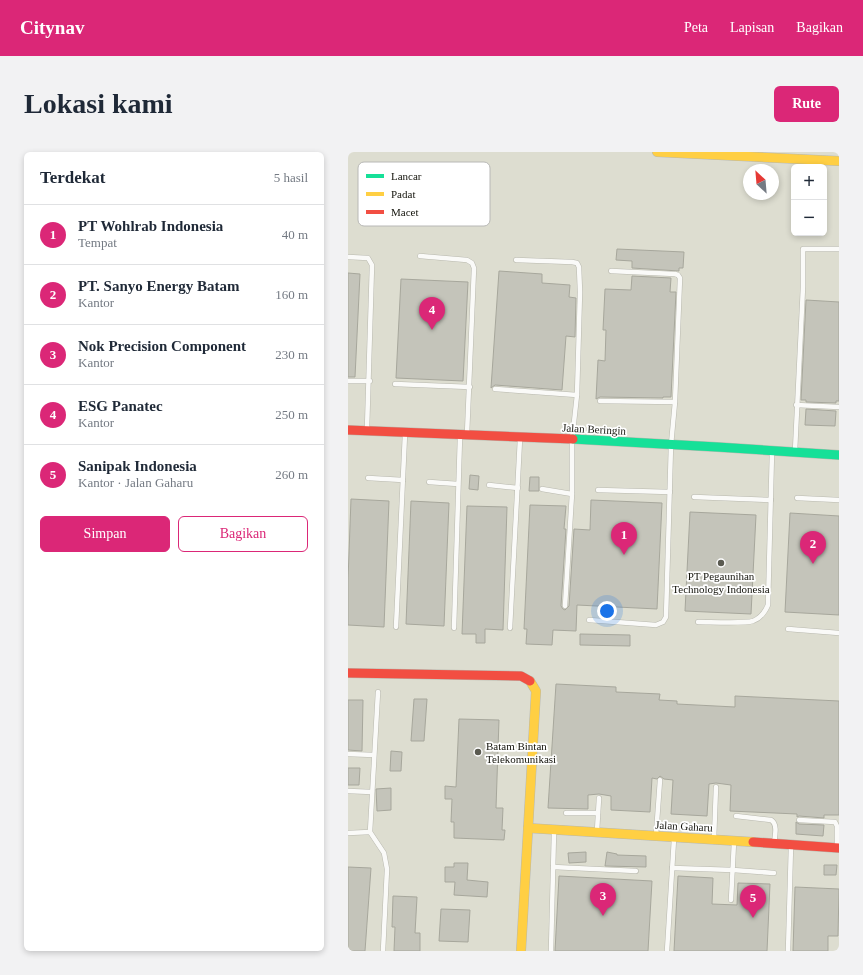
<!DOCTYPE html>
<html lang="id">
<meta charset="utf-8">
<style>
:root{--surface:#fff;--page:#f2f2f3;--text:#1f2937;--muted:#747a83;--line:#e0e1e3;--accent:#db2777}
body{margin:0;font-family:"Times New Roman",serif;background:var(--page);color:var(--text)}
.controls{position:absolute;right:12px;top:12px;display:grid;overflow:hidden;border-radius:6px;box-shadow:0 2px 6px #0003}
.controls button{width:36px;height:36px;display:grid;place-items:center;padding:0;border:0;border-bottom:1px solid var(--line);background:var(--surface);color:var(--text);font:20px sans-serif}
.compass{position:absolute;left:395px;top:12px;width:36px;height:36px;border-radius:50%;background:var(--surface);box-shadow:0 2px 6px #0003;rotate:334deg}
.you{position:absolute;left:259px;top:459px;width:14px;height:14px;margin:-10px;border:3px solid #fff;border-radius:50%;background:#1a73e8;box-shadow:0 0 0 6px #1a73e833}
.badge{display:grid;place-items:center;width:26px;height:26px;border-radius:50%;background:var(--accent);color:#fff;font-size:13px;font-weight:700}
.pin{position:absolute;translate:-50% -33px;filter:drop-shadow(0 1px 2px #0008)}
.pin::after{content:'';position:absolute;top:21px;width:14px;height:12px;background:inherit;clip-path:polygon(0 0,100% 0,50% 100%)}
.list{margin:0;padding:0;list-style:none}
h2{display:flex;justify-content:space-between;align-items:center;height:52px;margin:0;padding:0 16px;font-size:17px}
h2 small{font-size:13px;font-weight:400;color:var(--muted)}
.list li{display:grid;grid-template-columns:26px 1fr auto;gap:12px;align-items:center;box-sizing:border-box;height:60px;padding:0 16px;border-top:1px solid var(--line)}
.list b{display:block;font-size:15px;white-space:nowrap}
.list p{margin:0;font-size:13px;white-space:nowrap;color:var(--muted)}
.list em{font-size:13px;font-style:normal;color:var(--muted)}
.actions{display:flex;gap:8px;padding:12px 16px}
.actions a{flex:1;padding:9px 0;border:1px solid var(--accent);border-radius:6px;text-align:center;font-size:14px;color:var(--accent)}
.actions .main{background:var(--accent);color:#fff}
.map{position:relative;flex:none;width:491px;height:799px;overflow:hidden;border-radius:6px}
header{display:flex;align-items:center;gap:24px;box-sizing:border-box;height:56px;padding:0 20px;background:var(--accent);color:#fff}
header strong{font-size:19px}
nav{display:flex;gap:22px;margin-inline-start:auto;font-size:14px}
.intro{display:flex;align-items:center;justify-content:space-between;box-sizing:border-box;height:96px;padding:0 24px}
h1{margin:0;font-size:28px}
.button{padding:10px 18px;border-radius:6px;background:var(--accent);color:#fff;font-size:14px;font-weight:700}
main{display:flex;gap:24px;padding:0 24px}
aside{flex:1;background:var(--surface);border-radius:6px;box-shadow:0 2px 6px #0003}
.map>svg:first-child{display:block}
</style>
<header>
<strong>Citynav</strong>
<nav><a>Peta</a><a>Lapisan</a><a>Bagikan</a></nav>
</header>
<div class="intro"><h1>Lokasi kami</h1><a class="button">Rute</a></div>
<main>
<aside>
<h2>Terdekat<small>5 hasil</small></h2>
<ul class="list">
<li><span class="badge">1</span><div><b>PT Wohlrab Indonesia</b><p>Tempat</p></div><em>40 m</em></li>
<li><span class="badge">2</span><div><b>PT. Sanyo Energy Batam</b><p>Kantor</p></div><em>160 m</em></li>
<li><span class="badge">3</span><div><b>Nok Precision Component</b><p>Kantor</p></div><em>230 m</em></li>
<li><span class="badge">4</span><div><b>ESG Panatec</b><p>Kantor</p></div><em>250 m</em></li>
<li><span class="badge">5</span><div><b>Sanipak Indonesia</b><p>Kantor · Jalan Gaharu</p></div><em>260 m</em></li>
</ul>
<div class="actions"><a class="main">Simpan</a><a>Bagikan</a></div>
</aside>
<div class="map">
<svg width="491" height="799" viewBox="0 0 491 799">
<rect width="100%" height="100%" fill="#ddddd0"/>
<g fill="#c4c4ba" stroke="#a7a79c">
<polygon points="269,97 336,100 335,116 331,116 331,119 284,116 284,109 268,108"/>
<polygon points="151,119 194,122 194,131 222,133 221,145 228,146 227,185 218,184 214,238 147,233 143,236"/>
<polygon points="0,121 12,122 7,225 0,225"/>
<polygon points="284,124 323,126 322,140 328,140 323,245 315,245 315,246 252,245 248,247 250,208 257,209 258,178 255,178 257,137 283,138"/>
<polygon points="53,127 120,130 115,229 48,226"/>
<polygon points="458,148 491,150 491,249 488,249 488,251 458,250 458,248 453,248"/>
<polygon points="458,257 488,259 487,274 457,273"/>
<polygon points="122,323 131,324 130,338 121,337"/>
<polygon points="182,325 191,325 191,339 181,339"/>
<polygon points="3,347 41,349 36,475 0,473 0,428"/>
<polygon points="243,348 314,351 309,457 229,453 228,479 205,478 204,493 178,492 179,477 176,477 182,353 218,354 216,377 218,377 213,454 215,457 217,458 221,454 226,377 242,378"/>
<polygon points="63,349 101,351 96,474 58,472"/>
<polygon points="119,354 159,355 155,478 137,477 137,491 128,491 128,482 114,482"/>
<polygon points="342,360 408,363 403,462 337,459"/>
<polygon points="442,361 491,364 491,463 437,460"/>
<polygon points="232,482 282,483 282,494 232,493"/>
<polygon points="208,532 268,535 268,540 312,542 311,548 329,549 329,552 387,555 387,544 491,549 491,663 476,663 476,666 451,664 449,665 449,662 382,659 383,633 368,631 361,632 359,664 323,662 325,628 316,627 312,624 309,627 304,626 302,660 263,658 263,644 251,642 240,643 240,657 200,656"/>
<polygon points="66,547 79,547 76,589 63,589"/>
<polygon points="0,548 15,548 14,599 0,598"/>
<polygon points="111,567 151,568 148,656 155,656 154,678 157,678 156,688 106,686 106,670 103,670 104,647 97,647 97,634 108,635"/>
<polygon points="43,599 54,600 53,619 42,619"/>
<polygon points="0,616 12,616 11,633 0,633"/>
<polygon points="43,636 43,658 29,659 28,637"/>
<polygon points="448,670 451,672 476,673 475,684 448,682"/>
<polygon points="238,700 238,710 221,711 220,701"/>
<polygon points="259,700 269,702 269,703 298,704 298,715 257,714"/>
<polygon points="106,711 120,711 119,728 140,730 139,745 106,743 107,730 97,730 97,715 106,715"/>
<polygon points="476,713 489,713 488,723 476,723"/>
<polygon points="0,715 23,716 17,799 0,799"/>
<polygon points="211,724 304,729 300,799 207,799"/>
<polygon points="330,724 365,726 364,752 389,753 390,731 422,732 419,799 326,799"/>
<polygon points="447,735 491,737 490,784 480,784 480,799 445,799"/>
<polygon points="45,744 69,745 67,781 72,781 72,799 46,799 47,775 44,775"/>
<polygon points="93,757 122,758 120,790 91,789"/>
</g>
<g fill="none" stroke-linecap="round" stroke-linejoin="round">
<defs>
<g id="lane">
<polyline points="72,104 119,108 124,111 126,116 119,282"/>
<polyline points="0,105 20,106 24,113 19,277"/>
<polyline points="168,108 224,110 229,111 231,115 232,140 229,243 224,288 224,342 217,454"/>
<polyline points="0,229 22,229"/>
<polyline points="47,232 122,235"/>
<polyline points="147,237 229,243"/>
<polyline points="252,249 327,250"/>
<polyline points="448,253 491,255"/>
<polyline points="447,299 455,135 455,97 491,97"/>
<polyline points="20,326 55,328"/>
<polyline points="81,330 110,332"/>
<polyline points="141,333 170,336"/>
<polyline points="194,337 224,342"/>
<polyline points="250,338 322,340"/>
<polyline points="346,345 423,348"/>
<polyline points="449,346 491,348"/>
<polyline points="241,468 308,473 315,470 318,465 323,293 327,250 332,126 330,123 327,122 263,119"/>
<path d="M 350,470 C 362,470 396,472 405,469 C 413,466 417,460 420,453 L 424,300"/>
<polyline points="48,475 57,282"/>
<polyline points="106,476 112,285"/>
<polyline points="162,476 172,287"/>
<polyline points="440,477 491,481"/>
<polyline points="30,540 22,680 36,701 39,717 35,799"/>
<polyline points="0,602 26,603"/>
<polyline points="0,639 24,640"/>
<polyline points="218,661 250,661"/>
<path d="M 388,664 L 423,668 C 430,672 427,684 426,691"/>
<polyline points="451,668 487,670 489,674 489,694"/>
<polyline points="249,679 251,646"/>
<polyline points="0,681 22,680"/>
<polyline points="308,683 312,628"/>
<polyline points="366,687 368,635"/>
<polyline points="205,715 288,719"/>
<polyline points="324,716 385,718 426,721"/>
<polyline points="383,748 386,690"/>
<polyline points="203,799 206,680"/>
<polyline points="319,799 326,687"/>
<polyline points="440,799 443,694"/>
</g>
<polyline id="fast" points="225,287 369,295 491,303"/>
<g id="slow">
<polyline points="309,0 491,9"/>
<polyline points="180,676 405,690"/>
<polyline points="173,799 188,539 182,529"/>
</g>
<g id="jam">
<polyline points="0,278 225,287"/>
<polyline points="0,521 173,524 182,529"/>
<polyline points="405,690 491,696"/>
</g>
</defs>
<use href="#lane" stroke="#b8b8ae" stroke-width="5.5"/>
<use href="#fast" stroke="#b8b8ae" stroke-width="10"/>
<use href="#slow" stroke="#b8b8ae" stroke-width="10"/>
<use href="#jam" stroke="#b8b8ae" stroke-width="10"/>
<use href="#lane" stroke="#fafaf8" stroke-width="4.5"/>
<use href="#fast" stroke="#16e098" stroke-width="9"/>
<use href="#slow" stroke="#ffcf43" stroke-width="9"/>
<use href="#jam" stroke="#f24e42" stroke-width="9"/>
</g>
<g fill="#5a5a50" stroke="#fff" stroke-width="1.5">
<circle cx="373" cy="411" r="4"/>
<circle cx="130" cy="600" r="4"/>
</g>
<g text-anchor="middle" stroke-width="3.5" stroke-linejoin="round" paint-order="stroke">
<g font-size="11" fill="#13130b" stroke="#fff">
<text transform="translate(246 277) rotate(3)" y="4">Jalan Beringin</text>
<text transform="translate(336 674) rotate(3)" y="4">Jalan Gaharu</text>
</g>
<g font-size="11" fill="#13130b" stroke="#fff">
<text x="373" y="428">PT Pegaunihan<tspan x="373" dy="13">Technology Indonesia</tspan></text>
<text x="138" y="598" text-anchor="start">Batam Bintan<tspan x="138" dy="13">Telekomunikasi</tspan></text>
</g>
</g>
<rect x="10" y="10" width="132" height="64" rx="6" fill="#fff" stroke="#b8b8b6" stroke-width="1"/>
<rect x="18" y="22" width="18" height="4" fill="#16e098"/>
<rect x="18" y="40" width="18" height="4" fill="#ffcf43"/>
<rect x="18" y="58" width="18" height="4" fill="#f24e42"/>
<g font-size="11" fill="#13130b">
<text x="43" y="28">Lancar</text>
<text x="43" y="46">Padat</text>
<text x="43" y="64">Macet</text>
</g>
</svg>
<div class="controls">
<button>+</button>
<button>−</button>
</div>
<svg class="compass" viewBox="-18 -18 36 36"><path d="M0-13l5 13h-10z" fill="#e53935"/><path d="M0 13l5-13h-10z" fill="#747a83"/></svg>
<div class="you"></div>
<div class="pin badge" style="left:276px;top:403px">1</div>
<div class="pin badge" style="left:465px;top:412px">2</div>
<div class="pin badge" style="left:255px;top:764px">3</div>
<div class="pin badge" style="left:84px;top:178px">4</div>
<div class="pin badge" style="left:405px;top:766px">5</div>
</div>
</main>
